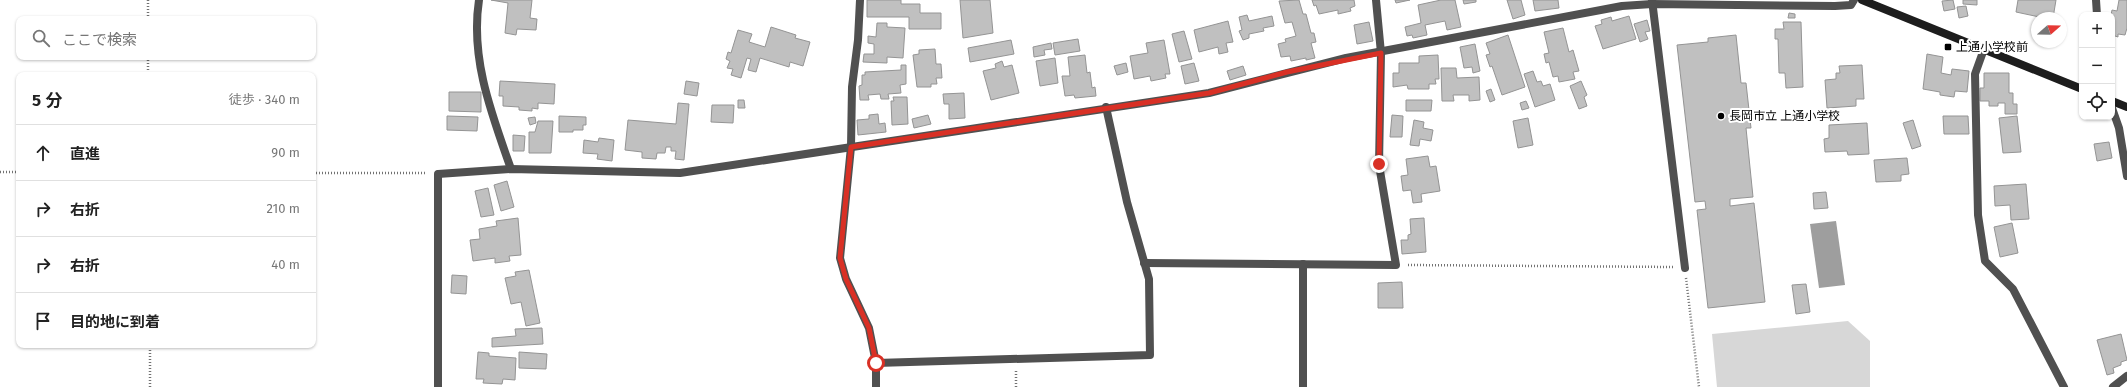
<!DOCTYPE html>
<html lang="ja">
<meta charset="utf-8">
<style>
:root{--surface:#fff;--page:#f6f6f6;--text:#222;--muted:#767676;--line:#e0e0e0}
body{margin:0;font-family:"Fira Sans","Noto Sans JP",sans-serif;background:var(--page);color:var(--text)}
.controls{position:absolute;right:12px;top:12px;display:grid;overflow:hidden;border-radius:8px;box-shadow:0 1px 3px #0004}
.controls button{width:36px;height:36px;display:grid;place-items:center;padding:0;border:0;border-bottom:1px solid var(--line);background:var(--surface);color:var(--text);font:20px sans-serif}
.compass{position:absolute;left:2031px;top:12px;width:36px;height:36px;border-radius:50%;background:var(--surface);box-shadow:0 1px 3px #0004;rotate:70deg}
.stop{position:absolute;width:12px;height:12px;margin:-9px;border:3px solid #d93025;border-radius:50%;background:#fff}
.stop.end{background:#d93025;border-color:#fff;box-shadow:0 1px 4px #0008}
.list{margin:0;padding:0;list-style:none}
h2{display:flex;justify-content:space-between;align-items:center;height:52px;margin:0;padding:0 16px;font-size:17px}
h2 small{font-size:13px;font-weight:400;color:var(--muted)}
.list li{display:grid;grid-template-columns:26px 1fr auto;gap:12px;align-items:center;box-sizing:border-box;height:56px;padding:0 16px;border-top:1px solid var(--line)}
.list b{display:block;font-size:15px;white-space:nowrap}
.list em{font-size:13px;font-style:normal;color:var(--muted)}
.icon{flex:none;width:22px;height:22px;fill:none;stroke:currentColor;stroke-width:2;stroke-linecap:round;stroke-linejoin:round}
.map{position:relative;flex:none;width:2127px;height:387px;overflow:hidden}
.search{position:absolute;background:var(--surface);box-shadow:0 1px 3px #0004;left:16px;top:16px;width:300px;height:44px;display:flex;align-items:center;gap:10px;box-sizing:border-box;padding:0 14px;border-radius:8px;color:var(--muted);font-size:15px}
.panel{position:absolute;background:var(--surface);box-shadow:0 1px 3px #0004;left:16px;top:72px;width:300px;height:276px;border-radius:8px}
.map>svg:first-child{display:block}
</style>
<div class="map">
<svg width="2127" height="387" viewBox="0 0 2127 387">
<rect width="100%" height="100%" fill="#fff"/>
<polygon fill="#d7d7d7" points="1848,321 1870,341 1870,387 1717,387 1712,334"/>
<polygon fill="#9e9e9e" points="1836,221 1845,285 1819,288 1810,224"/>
<g fill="#c0c0c0" stroke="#949494">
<polygon points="532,0 530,18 537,19 536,30 517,29 516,35 505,33 508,3 491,0"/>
<polygon points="867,0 901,0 901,4 920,4 920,13 941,13 941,29 909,29 909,17 867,17"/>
<polygon points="960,0 990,0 993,33 963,38"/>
<polygon points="1299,0 1303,14 1306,14 1311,33 1314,33 1316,42 1311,43 1315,58 1306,60 1306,58 1291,61 1290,56 1281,57 1278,44 1286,42 1285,39 1296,36 1292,22 1285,23 1279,1"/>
<polygon points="1312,0 1354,0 1355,6 1350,8 1351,11 1338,14 1338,10 1319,14 1316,5 1314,6"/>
<polygon points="1395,0 1410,0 1396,3"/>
<polygon points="1441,0 1455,0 1461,27 1447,30 1445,21 1425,25 1427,35 1413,38 1412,35 1407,36 1405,27 1421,23 1418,5"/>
<polygon points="1463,0 1476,0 1476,2 1464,4"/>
<polygon points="1507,0 1521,0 1525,15 1513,19"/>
<polygon points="1533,0 1558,0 1559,8 1535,11"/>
<polygon points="1953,0 1955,9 1944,11 1942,1"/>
<polygon points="1963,0 1977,0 1977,5 1963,4"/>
<polygon points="2018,0 2056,0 2053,18 2044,18 2016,12"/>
<polygon points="2119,0 2127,0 2127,28 2125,35 2118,34 2118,37 2112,35 2111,15 2112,10 2117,11"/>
<polygon points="1966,6 1968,16 1959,18 1957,7"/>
<polygon points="1789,13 1795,14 1795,18 1788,18"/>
<polygon points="1247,15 1249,21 1272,16 1274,26 1263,28 1264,31 1249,34 1249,38 1243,40 1239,31 1242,30 1239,17"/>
<polygon points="1629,16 1636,39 1603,49 1595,26 1602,24 1601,20 1611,17 1612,21"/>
<polygon points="1647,20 1650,31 1645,32 1648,39 1640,42 1634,24"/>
<polygon points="1228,21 1233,42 1226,43 1228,52 1219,54 1218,47 1199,52 1194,30"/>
<polygon points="1369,22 1373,41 1357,44 1354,25"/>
<polygon points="1783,22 1801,22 1803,87 1786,88 1785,73 1779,73 1778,39 1775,39 1775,29 1784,29"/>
<polygon points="877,23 887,23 887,27 905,28 903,58 887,57 887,63 863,62 864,54 874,54 874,44 868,43 868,36 876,37"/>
<polygon points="771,27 796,35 795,38 810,42 803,66 790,62 789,67 760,58 756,72 748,70 751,59 747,58 741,78 731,75 733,69 727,68 730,61 726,59 728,52 731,53 738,30 752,34 749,42 765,47"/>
<polygon points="1563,28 1569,52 1573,50 1579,71 1573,72 1575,79 1559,82 1558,76 1553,77 1549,62 1546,63 1544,54 1549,53 1544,32"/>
<polygon points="1184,31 1192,59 1179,62 1172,34"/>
<polygon points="1508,35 1525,87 1502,95 1492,66 1490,67 1486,55 1490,54 1486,43"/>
<polygon points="1736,35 1741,83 1746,83 1751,128 1746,128 1753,197 1730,199 1730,206 1754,203 1765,302 1708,308 1697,210 1706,209 1705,201 1695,202 1677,45 1708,42 1708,38"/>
<polygon points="1078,39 1080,51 1055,55 1053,43"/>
<polygon points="1011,40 1014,54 970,62 968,48"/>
<polygon points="1164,40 1170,74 1165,74 1166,78 1151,81 1150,76 1134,79 1130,56 1148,53 1146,43"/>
<polygon points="1051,43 1052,49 1044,50 1045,55 1034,57 1033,47"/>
<polygon points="1475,44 1480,71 1473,73 1472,67 1464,68 1460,47"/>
<polygon points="935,49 936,64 941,64 942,78 936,78 937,84 931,84 931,87 917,87 913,55 919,54 919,50"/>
<polygon points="1927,54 1943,57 1941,73 1951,75 1952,69 1969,71 1967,92 1955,91 1954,97 1940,95 1940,92 1923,89"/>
<polygon points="1085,55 1087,73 1090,72 1092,88 1095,87 1096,96 1075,98 1074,95 1065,96 1062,76 1070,76 1068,57"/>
<polygon points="1438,55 1439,79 1435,79 1436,84 1429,84 1429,89 1408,89 1407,85 1393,87 1393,73 1399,73 1399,63 1419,63 1419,56"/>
<polygon points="1055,58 1058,83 1040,86 1036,61"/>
<polygon points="1002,61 1004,67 1012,65 1019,93 991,100 983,71 996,68 995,64"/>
<polygon points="1126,63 1128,72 1117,75 1114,66"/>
<polygon points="1194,63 1199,81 1185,84 1181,66"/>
<polygon points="901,65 906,65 906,84 900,85 901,93 888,94 889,99 881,99 880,94 868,95 869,100 860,100 859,86 862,85 862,75 865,75 865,72 901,70"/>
<polygon points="1862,65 1864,99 1856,99 1856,106 1827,108 1825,80 1836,79 1836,73 1840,73 1839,66"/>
<polygon points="1243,66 1246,75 1230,80 1227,71"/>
<polygon points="1441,68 1456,68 1457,78 1479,77 1480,100 1469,101 1469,95 1453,95 1454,101 1442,101"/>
<polygon points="1533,71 1537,82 1541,81 1543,86 1550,84 1555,100 1535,107 1524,74"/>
<polygon points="1984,73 2009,73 2009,93 2013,93 2013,104 2017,104 2017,114 2005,114 2005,103 1998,103 1998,106 1989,106 1989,101 1980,101 1980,88 1984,88"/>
<polygon points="500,81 555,84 554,104 538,103 538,109 532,108 532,111 519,110 519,107 503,106 503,96 499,96"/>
<polygon points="686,81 699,83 697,96 684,94"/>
<polygon points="1581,81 1587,95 1584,97 1587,106 1579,109 1570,86"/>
<polygon points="1491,89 1495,100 1490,102 1486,91"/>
<polygon points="449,92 481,92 481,112 449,111"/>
<polygon points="964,93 965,118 949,119 949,104 944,104 943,94"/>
<polygon points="893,97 907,97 908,124 892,125 891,101 894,101"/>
<polygon points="738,100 744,100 745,108 738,108"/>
<polygon points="1406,100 1432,100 1431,111 1406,111"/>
<polygon points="1526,101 1529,108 1522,110 1520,103"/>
<polygon points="678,103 689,104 684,160 675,159 676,151 671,151 671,147 666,147 665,153 657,153 656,159 642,158 642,152 625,150 628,120 676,124"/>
<polygon points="712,105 734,105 733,123 711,122"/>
<polygon points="878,114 879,124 885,123 886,132 858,135 857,120 869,119 869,115"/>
<polygon points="928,115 931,124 914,128 912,119"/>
<polygon points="1392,115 1403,116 1402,137 1390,137"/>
<polygon points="447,116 478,117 477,131 447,130"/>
<polygon points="559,116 586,117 586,125 583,125 583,130 573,130 573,132 559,132"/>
<polygon points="1943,116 1968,116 1969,134 1944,134"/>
<polygon points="2017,116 2021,152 2003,153 1999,118"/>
<polygon points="535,117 536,123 530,125 528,118"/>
<polygon points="1528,118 1533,145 1518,148 1513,121"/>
<polygon points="1414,120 1424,122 1423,128 1433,130 1431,141 1420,139 1419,146 1410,145"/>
<polygon points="1913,120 1921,146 1912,149 1903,123"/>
<polygon points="538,121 553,121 551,153 529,153 529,132 535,132"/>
<polygon points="1867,123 1869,154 1848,155 1847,151 1825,152 1824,139 1829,138 1829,125"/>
<polygon points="513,135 525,136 524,151 513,151"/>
<polygon points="599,138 614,140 612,161 597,159 598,154 583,153 584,140 598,142"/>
<polygon points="2109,142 2112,158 2097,161 2094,144"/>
<polygon points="1428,156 1430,167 1436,166 1440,191 1421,194 1422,202 1413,203 1411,190 1403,191 1401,176 1408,175 1406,159"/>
<polygon points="1907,158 1909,174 1901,175 1901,181 1876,182 1874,160"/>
<polygon points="507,181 514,207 501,211 494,185"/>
<polygon points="2026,184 2029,219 2011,220 2010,205 1995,206 1994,186"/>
<polygon points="488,188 494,215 481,217 475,191"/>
<polygon points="1826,192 1828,208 1814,209 1813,193"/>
<polygon points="518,218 521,255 509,256 510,261 495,263 495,258 473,261 470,240 480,239 479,229 497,226 496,221"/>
<polygon points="1424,218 1426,252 1402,254 1401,240 1408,240 1408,235 1411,234 1410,219"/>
<polygon points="2012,223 2018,253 2000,257 1994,227"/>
<polygon points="529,270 540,323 526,326 521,302 511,304 505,278 516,276 515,272"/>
<polygon points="452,275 467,276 466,294 451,293"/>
<polygon points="1402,282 1403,308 1378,308 1378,283"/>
<polygon points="1806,284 1810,312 1796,314 1792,285"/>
<polygon points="542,328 543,344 492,347 492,338 516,336 515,329"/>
<polygon points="2121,334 2127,360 2121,362 2121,365 2113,368 2114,373 2107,375 2097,340"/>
<polygon points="478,352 489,353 489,356 516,358 515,380 503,379 502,384 483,383 484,379 476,379"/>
<polygon points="519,352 547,354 546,369 519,368"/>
</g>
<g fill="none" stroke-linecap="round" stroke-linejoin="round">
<g stroke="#727272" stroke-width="2.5" stroke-dasharray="1 2" stroke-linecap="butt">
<polyline points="148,0 148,19"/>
<polyline points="148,57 148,75"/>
<polyline points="0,172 19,172"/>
<polyline points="313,173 426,173"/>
<polyline points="1408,265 1673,267"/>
<polyline points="1686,278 1699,387"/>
<polyline points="1016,371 1016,387"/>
<polyline points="150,387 150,345"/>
</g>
<g stroke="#505050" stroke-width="8">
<path d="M 479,0 C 470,59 492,115 511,169"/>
<polyline points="860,0 858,40 852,87 851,147 840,258 846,279 869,328 876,363 876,387"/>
<polyline points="1652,0 1685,268"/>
<polyline points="2096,0 2097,15"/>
<polyline points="1984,49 1975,74 1978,215 1985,261 2013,289 2064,387"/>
<polyline points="2112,108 2119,128 2127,176"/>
<polyline points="1144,263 1396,265 1379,165 1381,53 1376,0"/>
<polyline points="876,363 1150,355 1149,279 1127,202 1106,107"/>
<polyline points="438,387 438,174 511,169 680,173 1209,93 1346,58 1622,6 1652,4 1835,6 1851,5 1854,0"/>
<polyline points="1303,387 1303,264"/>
<polyline points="2113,387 2127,376"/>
</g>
<g stroke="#1d1d1d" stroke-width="8">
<polyline points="1862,0 2082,89"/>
<polyline points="2112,101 2127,107"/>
</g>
</g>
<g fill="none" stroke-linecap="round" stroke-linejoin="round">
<polyline stroke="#d93025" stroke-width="5" points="876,363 869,328 846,279 840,258 851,147 1209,93 1287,72 1381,53 1379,164"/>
</g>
<g fill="#000" stroke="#fff" stroke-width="1.5">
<rect x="1944" y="43" width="8" height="8" rx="2"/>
<circle cx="1721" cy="116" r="4"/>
</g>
<g text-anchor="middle" stroke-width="4" stroke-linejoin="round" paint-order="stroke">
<g font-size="12" fill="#000" stroke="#fff" text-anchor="start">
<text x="1956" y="51">上通小学校前</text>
<text x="1729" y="120">長岡市立 上通小学校</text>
</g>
</g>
</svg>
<div class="controls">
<button>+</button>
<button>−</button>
<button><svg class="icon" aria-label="locate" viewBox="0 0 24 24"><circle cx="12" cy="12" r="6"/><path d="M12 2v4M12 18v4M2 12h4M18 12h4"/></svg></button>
</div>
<svg class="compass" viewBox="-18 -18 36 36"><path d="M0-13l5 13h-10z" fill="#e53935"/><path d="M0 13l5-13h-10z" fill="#767676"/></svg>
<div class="stop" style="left:876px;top:363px"></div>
<div class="stop end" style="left:1379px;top:164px"></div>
<div class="search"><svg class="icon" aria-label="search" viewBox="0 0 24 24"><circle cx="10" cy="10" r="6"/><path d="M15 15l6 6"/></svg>ここで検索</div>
<section class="panel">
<h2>5 分<small>徒歩 · 340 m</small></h2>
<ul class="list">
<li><svg class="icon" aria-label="ahead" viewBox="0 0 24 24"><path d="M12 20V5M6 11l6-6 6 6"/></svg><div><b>直進</b></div><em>90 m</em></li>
<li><svg class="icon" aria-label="right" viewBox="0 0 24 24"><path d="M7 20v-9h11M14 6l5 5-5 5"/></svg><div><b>右折</b></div><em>210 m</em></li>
<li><svg class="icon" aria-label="right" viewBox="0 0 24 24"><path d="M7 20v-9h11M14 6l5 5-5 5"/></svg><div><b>右折</b></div><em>40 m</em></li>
<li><svg class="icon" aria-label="arrive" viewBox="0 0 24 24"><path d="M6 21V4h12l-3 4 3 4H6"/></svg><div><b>目的地に到着</b></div></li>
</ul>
</section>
</div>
